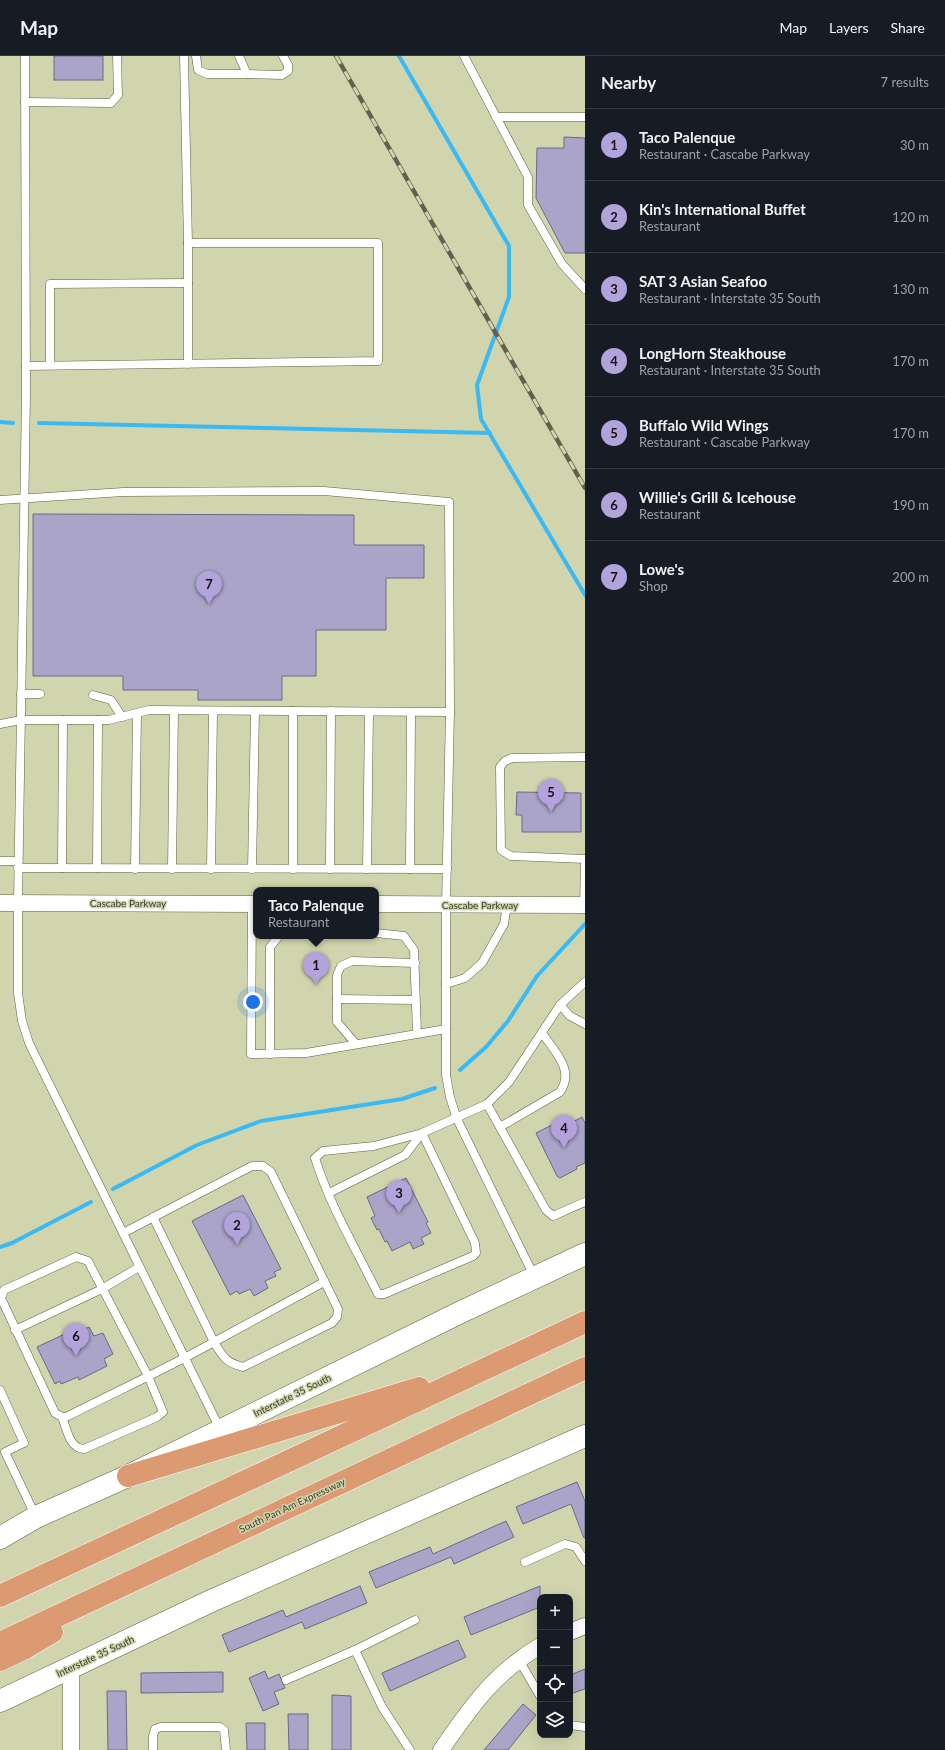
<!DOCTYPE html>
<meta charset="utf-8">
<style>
:root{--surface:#171b24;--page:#242831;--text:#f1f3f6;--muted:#9ea1a6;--line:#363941;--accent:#b3a3db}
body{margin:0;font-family:Lato,sans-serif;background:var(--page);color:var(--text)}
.controls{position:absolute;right:12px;bottom:12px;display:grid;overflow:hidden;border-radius:8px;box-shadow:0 4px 16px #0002}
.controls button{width:36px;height:36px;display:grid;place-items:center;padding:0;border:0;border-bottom:1px solid var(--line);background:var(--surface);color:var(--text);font:20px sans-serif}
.you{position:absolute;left:253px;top:946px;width:14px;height:14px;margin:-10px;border:3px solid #fff;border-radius:50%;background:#1a73e8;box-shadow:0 0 0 6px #1a73e833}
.badge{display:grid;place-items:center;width:26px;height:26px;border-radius:50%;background:var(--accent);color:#111;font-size:13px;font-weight:700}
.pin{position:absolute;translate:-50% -33px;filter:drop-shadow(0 1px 2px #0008)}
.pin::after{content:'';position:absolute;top:21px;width:14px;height:12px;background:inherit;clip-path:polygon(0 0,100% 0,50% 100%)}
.popup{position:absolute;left:253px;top:831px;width:126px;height:52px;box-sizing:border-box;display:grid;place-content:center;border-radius:8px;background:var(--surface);filter:drop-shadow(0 1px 3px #0005);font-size:13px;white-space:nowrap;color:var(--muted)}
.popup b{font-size:15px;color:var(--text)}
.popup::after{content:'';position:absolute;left:50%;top:100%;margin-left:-8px;border:8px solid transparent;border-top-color:var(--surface)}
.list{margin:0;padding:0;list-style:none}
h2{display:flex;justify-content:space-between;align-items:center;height:52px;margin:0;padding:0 16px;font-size:17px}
h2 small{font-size:13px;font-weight:400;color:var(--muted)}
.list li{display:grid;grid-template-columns:26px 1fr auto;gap:12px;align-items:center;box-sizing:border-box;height:72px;padding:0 16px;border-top:1px solid var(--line)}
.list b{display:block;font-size:15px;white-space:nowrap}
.list p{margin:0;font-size:13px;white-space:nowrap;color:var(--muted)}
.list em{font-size:13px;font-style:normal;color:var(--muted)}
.icon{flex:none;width:22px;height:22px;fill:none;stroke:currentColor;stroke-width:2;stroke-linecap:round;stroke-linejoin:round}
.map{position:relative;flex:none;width:585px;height:1694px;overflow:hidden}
header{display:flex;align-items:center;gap:24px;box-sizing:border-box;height:56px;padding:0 20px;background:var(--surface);border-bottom:1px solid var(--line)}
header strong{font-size:19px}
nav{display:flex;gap:22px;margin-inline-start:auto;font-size:14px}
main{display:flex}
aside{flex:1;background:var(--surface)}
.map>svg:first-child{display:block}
</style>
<header>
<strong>Map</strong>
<nav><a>Map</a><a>Layers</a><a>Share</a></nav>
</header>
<main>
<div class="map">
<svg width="585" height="1694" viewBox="0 0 585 1694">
<rect width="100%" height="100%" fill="#d1d5ae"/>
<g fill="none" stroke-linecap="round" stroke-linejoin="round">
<g stroke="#3ab9f3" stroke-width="4">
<polyline points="399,0 509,190 509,241 477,329 481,363 585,539"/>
<polyline points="0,366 13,367"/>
<polyline points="39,367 490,377"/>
<polyline points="460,1014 486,991 508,965 537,920 585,868"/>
<polyline points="113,1133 197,1089 261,1065 402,1043 435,1032"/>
<polyline points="0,1191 12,1187 91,1146"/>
</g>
</g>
<g fill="#aaa4c8" stroke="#6c6688">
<rect x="54" y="0" width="49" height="24"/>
<polygon points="564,81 585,82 585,197 565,197 536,142 537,92 564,92"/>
<polygon points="33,458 354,459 354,489 424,489 424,522 386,522 386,574 316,574 316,620 282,620 282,644 198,644 198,634 123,634 123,620 33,620"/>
<polygon points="517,736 581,737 581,776 522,776 522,759 516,759"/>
<polygon points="582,1061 585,1067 585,1107 576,1111 577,1113 560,1122 557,1120 536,1077 566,1062 569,1068"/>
<polygon points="406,1122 428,1166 426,1167 431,1177 421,1182 424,1188 413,1193 410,1186 392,1195 387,1185 385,1186 379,1173 377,1174 371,1162 375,1160 367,1141"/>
<polygon points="243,1139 281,1213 274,1216 276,1220 265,1225 268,1232 254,1240 250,1233 239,1238 237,1235 230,1239 192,1165"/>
<polygon points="89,1271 94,1280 103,1277 113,1298 104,1303 107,1310 79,1324 78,1321 61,1328 60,1325 55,1328 37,1291 69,1276 70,1280"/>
<polygon points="577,1426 585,1445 585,1482 584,1482 571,1448 523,1468 516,1451"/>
<polygon points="506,1465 514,1481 454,1508 451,1501 376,1532 369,1516 430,1491 433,1498"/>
<polygon points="360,1530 367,1547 305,1573 302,1566 229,1596 222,1579 283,1554 286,1561"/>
<polygon points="540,1530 540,1551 471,1579 464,1561"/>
<polygon points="458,1584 466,1601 390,1635 382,1617"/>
<polygon points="585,1613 585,1633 570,1638 570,1619"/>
<polygon points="265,1615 268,1623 279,1618 285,1632 274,1636 279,1648 263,1655 249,1622"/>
<polygon points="223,1616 223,1636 141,1637 141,1617"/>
<polygon points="107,1635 126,1635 127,1694 108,1694"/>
<polygon points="332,1639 351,1640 351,1694 332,1694"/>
<polygon points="523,1648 536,1659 508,1694 484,1694"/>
<polygon points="288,1658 308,1658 308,1694 289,1694"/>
<polygon points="246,1667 265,1667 265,1694 247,1694"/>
</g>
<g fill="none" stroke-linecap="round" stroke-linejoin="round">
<defs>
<g id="lane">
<polyline points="25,0 26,339 18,847 18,937 22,965 29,987 220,1373"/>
<polyline points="184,0 188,187"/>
<polyline points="196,0 198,14 207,18 247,18 239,0"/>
<polyline points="464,0 528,121 528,149 562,208 585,233"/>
<polyline points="247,18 282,19 288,15 288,9 283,0"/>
<polyline points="25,46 111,47 118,39 117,0"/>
<polyline points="496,61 585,61"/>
<polyline points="50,309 50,228 188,227"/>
<polyline points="26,310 378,305 378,187 188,187 188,308"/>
<polyline points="0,444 123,436 324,435 449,446 450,656 446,849 446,1019 450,1041 457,1063 534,1220"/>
<polyline points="21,638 40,638"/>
<polyline points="93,639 111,644 122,661"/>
<polyline points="293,655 293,813"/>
<polyline points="0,668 21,664 109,664 149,654 450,656"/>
<polyline points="585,701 512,702 505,705 500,711 501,794 511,800 585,803"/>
<polyline points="0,805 18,805"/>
<polyline points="18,812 447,813"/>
<polyline points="62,812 63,664"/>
<polyline points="97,812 98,664"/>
<polyline points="135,813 137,658"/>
<polyline points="172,813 174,655"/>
<polyline points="211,813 213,655"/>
<polyline points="252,813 255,655"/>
<polyline points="330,813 331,655"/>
<polyline points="367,813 369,656"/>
<polyline points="410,813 411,656"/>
<polyline points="252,848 251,998 306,997 446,973"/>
<polyline points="584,849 585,806"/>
<polyline points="376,877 404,880 414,894 417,977"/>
<polyline points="446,928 465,922 482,907 504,868 507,849"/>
<polyline points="337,943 415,944"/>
<polyline points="560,949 570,960 585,968"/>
<polyline points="356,988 337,966 337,919 341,910 352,905 415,907"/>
<polyline points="270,998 270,891 279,880"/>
<polyline points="487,1048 546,1154 553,1160 585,1146"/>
<path d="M 500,1071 L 560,1036 C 575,1014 555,996 542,977"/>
<path d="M 329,1137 L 405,1099 L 422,1077 L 475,1187 L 476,1197 L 473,1200 L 384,1238 L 378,1238 C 357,1195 329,1148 315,1102 L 323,1095 L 374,1090 L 422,1077 L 487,1048 L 509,1026 L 560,949 L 585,926"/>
<polyline points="153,1161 214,1286 324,1226"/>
<polyline points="15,1274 102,1233 139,1211"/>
<polyline points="0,1334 24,1387 5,1396 36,1461"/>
<path d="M 62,1361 C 67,1373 69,1392 84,1393 L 157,1361 L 163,1356 L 148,1320 L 88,1205 L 76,1201 L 4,1234 L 1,1242 L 55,1357 L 62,1361 L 66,1361 C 115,1336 166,1313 214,1286 C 223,1301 225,1306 243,1311 L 332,1267 L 337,1261 L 338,1253 L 271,1116 L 263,1110 L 252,1110 L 123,1177"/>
<polyline points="525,1506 565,1488 576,1491 585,1505"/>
<polyline points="355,1594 382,1651 410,1694"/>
<polyline points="519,1604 540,1640"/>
<polyline points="286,1624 355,1594 415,1564"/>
<polyline points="570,1669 585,1671"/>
<polyline points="153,1694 153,1680 155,1673 161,1671 220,1671 224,1674 226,1694"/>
</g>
<g id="street">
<polyline points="0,847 256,848"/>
<polyline points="376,848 585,849"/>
<polyline points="570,1576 585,1570"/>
<polyline points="71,1612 71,1694"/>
<path d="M 441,1694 C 471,1651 494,1617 540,1590"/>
</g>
<g id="secondary">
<polyline points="0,1482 36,1461 128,1420 461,1256 585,1198"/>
<polyline points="0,1645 211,1545 585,1380"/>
</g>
<g id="highway">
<polyline points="128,1420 419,1332"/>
<polyline points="0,1540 585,1266"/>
<polyline points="0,1587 585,1312"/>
<polyline points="0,1604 25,1592 52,1576"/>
</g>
</defs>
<use href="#lane" stroke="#5d603d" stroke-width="9"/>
<use href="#street" stroke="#5d603d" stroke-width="17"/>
<use href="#secondary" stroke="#5d603d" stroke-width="23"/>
<use href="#highway" stroke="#fff" stroke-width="23"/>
<use href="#lane" stroke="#fff" stroke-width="8"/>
<use href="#street" stroke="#fff" stroke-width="16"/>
<use href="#secondary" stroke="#fff" stroke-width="22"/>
<use href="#highway" stroke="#db9a72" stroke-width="22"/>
<defs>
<polyline id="rail" points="336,0 585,432"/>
</defs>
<use href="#rail" stroke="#60624d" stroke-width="4.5"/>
<use href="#rail" stroke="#d1d5ae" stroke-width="3" stroke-dasharray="9" stroke-linecap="butt"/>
</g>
<g text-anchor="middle" stroke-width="3" stroke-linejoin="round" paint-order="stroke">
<g font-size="10" fill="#3b3c2d" stroke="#d1d5ae">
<text x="128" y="851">Cascabe Parkway</text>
<text x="480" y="853">Cascabe Parkway</text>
<text transform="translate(292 1339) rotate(-26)" y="4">Interstate 35 South</text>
<text transform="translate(292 1449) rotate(-25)" y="4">South Pan Am Expressway</text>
<text transform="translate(95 1600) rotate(-25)" y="4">Interstate 35 South</text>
</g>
</g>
</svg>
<div class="controls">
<button>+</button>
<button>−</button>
<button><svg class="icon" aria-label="locate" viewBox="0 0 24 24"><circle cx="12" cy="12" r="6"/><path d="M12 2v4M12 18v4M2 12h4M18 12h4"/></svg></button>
<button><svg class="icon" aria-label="layers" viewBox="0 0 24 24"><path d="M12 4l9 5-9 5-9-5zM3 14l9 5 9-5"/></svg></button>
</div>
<div class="you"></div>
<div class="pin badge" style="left:316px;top:929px">1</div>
<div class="popup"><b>Taco Palenque</b>Restaurant</div>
<div class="pin badge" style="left:237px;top:1189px">2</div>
<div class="pin badge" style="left:399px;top:1157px">3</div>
<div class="pin badge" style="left:564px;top:1092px">4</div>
<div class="pin badge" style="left:551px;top:756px">5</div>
<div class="pin badge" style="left:76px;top:1300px">6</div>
<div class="pin badge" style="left:209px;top:548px">7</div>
</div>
<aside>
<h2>Nearby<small>7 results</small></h2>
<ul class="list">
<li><span class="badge">1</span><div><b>Taco Palenque</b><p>Restaurant · Cascabe Parkway</p></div><em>30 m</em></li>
<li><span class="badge">2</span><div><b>Kin's International Buffet</b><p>Restaurant</p></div><em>120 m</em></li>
<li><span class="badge">3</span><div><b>SAT 3 Asian Seafoo</b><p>Restaurant · Interstate 35 South</p></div><em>130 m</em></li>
<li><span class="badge">4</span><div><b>LongHorn Steakhouse</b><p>Restaurant · Interstate 35 South</p></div><em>170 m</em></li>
<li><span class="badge">5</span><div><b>Buffalo Wild Wings</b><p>Restaurant · Cascabe Parkway</p></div><em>170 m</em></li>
<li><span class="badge">6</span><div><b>Willie's Grill &amp; Icehouse</b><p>Restaurant</p></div><em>190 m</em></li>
<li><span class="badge">7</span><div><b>Lowe's</b><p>Shop</p></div><em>200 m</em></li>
</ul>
</aside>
</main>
